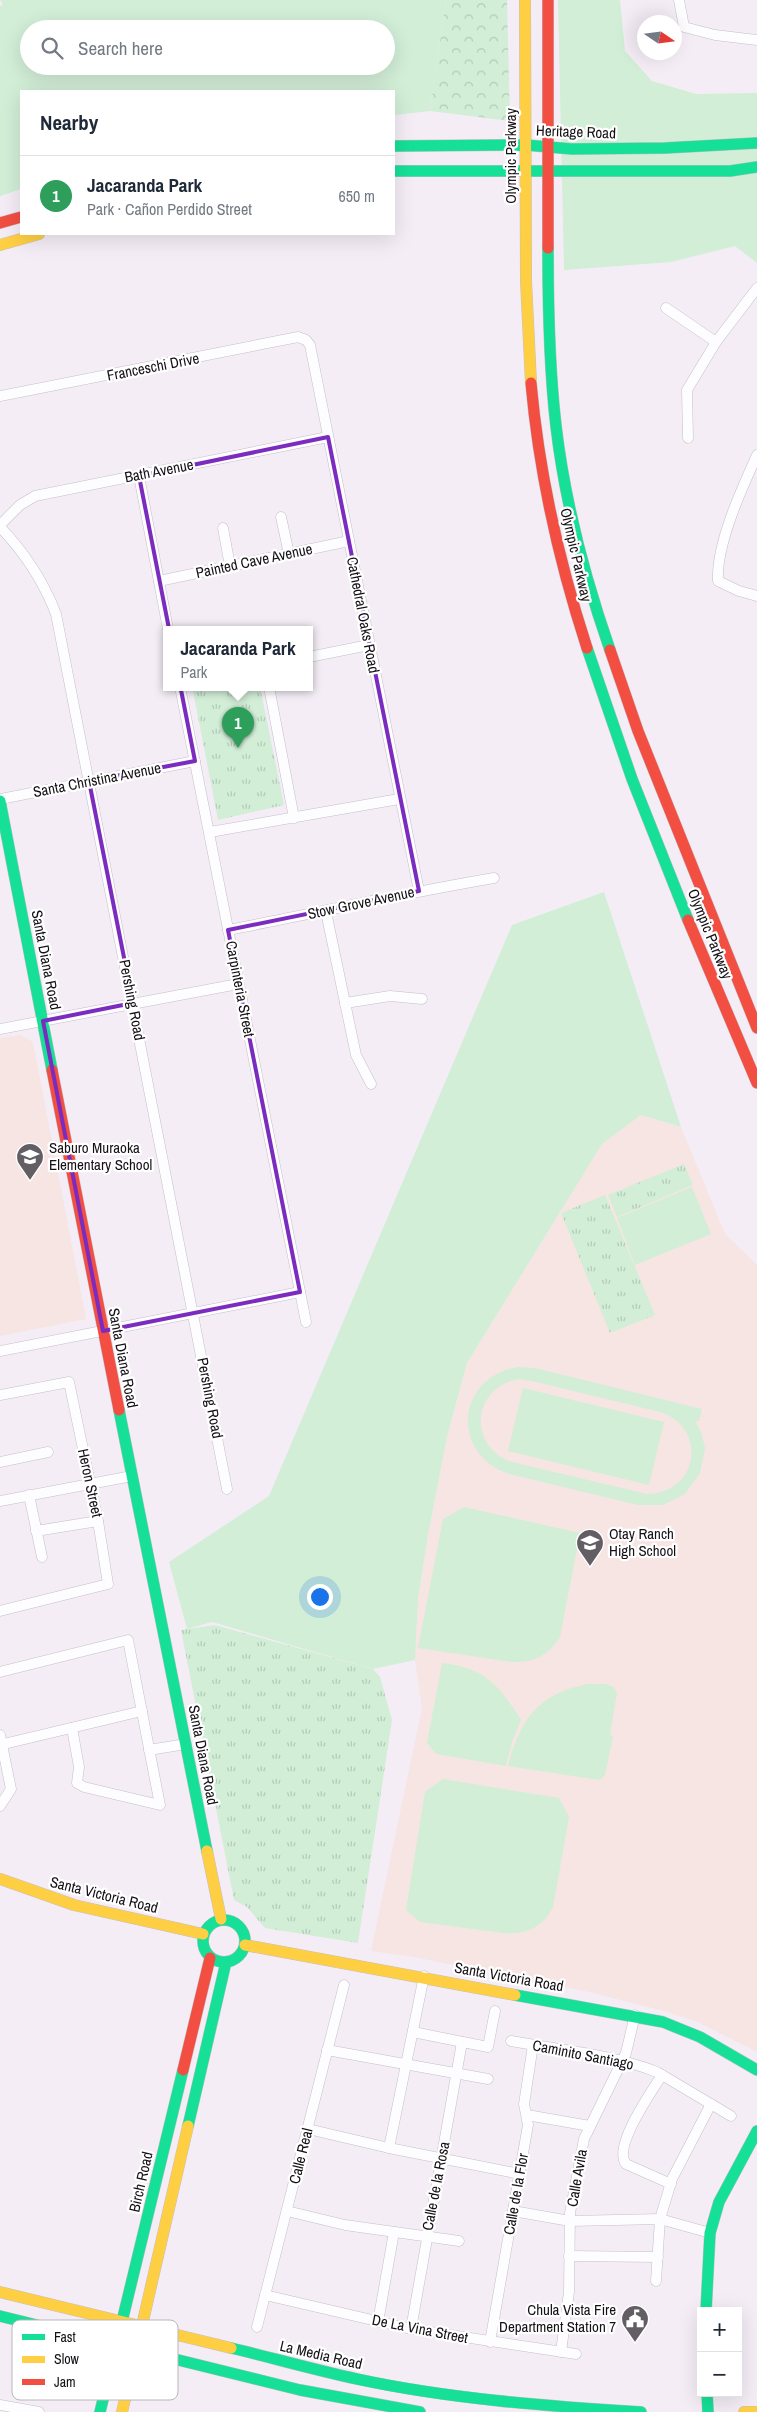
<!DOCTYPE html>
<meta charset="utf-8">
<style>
:root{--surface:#fff;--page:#f2f2f3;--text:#1f2937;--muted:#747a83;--line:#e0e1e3;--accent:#ea580c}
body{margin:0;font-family:"Archivo Narrow",sans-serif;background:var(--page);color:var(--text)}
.controls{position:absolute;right:15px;bottom:15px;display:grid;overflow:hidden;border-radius:0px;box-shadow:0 5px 20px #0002}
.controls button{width:45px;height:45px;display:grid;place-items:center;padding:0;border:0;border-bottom:1px solid var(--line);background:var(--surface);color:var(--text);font:25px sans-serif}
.compass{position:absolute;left:637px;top:15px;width:45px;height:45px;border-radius:50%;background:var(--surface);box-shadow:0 5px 20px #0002;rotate:103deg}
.you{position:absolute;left:319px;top:1596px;width:18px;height:18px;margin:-12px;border:4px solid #fff;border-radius:50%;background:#1a73e8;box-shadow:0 0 0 8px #1a73e833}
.badge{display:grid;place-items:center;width:32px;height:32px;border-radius:50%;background:var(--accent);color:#fff;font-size:16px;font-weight:700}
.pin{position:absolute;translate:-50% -41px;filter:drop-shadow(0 1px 2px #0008)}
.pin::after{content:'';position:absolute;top:26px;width:18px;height:15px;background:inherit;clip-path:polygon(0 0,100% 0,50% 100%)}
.popup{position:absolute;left:163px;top:626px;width:150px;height:65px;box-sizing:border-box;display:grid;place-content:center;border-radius:0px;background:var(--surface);filter:drop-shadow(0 1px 4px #0005);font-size:16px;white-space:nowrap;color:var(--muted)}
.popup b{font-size:19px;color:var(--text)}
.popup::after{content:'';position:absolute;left:50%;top:100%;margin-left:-10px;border:10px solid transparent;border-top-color:var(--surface)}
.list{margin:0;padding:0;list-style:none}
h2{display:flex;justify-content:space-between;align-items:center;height:65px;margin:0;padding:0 20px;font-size:21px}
h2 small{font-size:16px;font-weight:400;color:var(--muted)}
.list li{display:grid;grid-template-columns:32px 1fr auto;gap:15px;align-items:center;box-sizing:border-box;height:80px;padding:0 20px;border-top:1px solid var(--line)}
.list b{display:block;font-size:19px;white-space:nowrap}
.list p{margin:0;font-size:16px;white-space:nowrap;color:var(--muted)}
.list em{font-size:16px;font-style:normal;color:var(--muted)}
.icon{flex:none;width:28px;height:28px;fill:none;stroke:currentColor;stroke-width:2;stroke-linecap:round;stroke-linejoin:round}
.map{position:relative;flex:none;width:757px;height:2412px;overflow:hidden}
.search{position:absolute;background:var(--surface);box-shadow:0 5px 20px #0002;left:20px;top:20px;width:375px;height:55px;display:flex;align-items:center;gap:12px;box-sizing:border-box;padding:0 18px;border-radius:28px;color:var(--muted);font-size:19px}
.panel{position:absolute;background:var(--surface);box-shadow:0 5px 20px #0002;left:20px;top:90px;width:375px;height:145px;border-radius:0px}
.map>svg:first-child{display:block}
</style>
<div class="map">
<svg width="757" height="2412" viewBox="0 0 757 2412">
<defs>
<pattern id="forest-crowns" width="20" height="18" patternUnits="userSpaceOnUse" patternTransform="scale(1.25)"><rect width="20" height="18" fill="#d2eed7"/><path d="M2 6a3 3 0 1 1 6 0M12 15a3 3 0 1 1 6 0" fill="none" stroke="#b3cbb8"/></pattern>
<pattern id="park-tufts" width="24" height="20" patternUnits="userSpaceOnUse" patternTransform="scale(1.25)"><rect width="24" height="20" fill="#d2eed7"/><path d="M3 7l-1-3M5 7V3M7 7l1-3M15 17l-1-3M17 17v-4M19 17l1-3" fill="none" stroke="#b3cbb8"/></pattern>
</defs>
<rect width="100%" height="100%" fill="#f4edf6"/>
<g fill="#f6e5e3">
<polygon points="20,1035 33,1042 86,1319 0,1336 0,1038"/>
<polygon points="641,1115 681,1127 725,1234 757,1265 757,2052 695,2021 664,2011 589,1992 414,1957 371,1951 422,1708 415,1660 418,1599 428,1535 447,1437 467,1363 602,1144"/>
</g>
<g fill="#d2eed7" fill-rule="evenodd">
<path d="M 0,0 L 446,0 L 430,111 L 394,115 L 394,91 L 21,91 L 21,189 L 0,196 L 0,6 L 3,5 ZM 29,29 L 386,29 L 386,66 L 29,66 Z"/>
<polygon points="558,0 620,0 625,51 652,81 696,94 757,93 757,263 735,246 671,262 564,270"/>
<polygon points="604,892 681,1127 641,1115 602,1144 467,1363 447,1437 428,1535 418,1599 415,1660 373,1669 212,1622 187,1629 169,1562 269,1496 512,925"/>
<polygon points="692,1187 711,1234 635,1265 617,1218"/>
<path d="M 518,1367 L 535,1368 L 702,1409 L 699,1421 L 695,1421 L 701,1432 L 705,1448 L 700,1473 L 685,1494 L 663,1505 L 638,1505 L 509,1474 C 450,1454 456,1377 518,1367 ZM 519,1379 L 532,1381 L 660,1412 C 709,1428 698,1494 647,1494 L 512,1462 C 467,1447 472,1387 519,1379 Z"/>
<polygon points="523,1388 664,1422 649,1485 508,1451"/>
<path d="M 464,1507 L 580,1533 L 560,1637 C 548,1656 533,1663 511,1662 L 418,1648 L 443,1519 Z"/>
<path d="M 442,1663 C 485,1668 498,1684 521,1720 L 512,1742 L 506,1766 L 436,1754 L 427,1743 Z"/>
<path d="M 588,1684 L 605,1684 L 614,1687 L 617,1693 L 610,1734 L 613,1737 L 605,1775 L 599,1780 L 508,1766 C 520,1719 539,1693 588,1684 Z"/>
<path d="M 443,1779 L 559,1798 L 569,1817 L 553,1907 C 543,1927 526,1935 503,1933 L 420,1922 L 406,1910 L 425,1792 Z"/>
</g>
<polygon fill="url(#forest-crowns)" points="446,0 507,0 510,121 430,111"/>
<g fill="url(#park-tufts)">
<polygon points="213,687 260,687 284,805 218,820 193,691"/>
<polygon points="684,1164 693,1185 617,1217 608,1195"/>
<polygon points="605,1195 655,1315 610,1333 561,1213"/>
<polygon points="215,1625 373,1669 380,1677 392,1720 358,1943 265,1928 247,1907 234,1900 181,1630"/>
</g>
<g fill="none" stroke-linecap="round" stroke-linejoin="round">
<defs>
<g id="street">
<polyline points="679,0 684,27 715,35 757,40"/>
<polyline points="666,308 716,342"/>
<polyline points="0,396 298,337 306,340 310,345 419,891"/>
<polyline points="688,438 687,390 716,342 757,288"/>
<path d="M 757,455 C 742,488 716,544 718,581 L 739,591 L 757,596"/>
<polyline points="139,476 168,629"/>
<polyline points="281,517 289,554"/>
<polyline points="0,525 20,505 35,496 328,437"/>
<path d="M 0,527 C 25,553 43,580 56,614 L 227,1489"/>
<polyline points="223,528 230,566"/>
<polyline points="159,581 349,541"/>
<polyline points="309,657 369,645"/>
<polyline points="180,687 306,1322"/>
<polyline points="269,687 294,818"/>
<polyline points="0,799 195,761"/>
<polyline points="210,832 399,799"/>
<polyline points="326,912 356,1055 371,1084"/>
<path d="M 228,930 C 317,913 405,893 494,878"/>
<polyline points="345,1003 390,996 422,999"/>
<polyline points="0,1029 238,984"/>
<polyline points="0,1351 300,1292"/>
<polyline points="0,1395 69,1382 98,1521 108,1584 0,1611"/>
<polyline points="0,1462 48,1452"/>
<polyline points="29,1495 42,1557"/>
<polyline points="0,1501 132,1476"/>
<polyline points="36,1531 98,1521"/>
<polyline points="0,1672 128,1640 160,1805 84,1787 77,1783 79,1767 72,1728"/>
<polyline points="0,1735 11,1789 0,1806"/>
<polyline points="0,1745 142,1711"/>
<polyline points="149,1750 186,1744"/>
<polyline points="413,2032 488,2047 495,2011"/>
<path d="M 511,2041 C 560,2050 611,2054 657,2072 L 731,2116"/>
<polyline points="327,2050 488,2079"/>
<path d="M 662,2075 C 652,2091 612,2147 626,2164 L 671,2184"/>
<polyline points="527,2115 590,2126"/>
<polyline points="308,2129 389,2148 520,2174"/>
<polyline points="389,2148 424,1976"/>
<polyline points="287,2211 345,2225 459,2241"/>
<polyline points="513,2211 570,2221 660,2219 710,2233"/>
<polyline points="569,2256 658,2257"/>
<polyline points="656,2281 660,2219 672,2179 711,2104"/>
<polyline points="265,2295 411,2329 576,2354"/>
<polyline points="378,2322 394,2232"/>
<polyline points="257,2327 344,1985"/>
<polyline points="411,2329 462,2042"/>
<polyline points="490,2342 528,2125 524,2104 533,2045"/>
<polyline points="561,2352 569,2292 570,2213 584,2139 626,2053 635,2015"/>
<polyline points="0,2405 39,2412"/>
</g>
<g id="fast">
<polyline points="394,146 526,145 572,149 665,148 757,143"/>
<polyline points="394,171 730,171 757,167"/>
<path d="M 548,248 C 548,307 549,367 556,426 C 565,503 585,578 610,650"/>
<polyline points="587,648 632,779 688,920"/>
<polyline points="0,801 52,1070"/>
<polyline points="119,1410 207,1851"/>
<circle cx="224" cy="1941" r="21"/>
<polyline points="515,1995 663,2022 700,2037 757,2070"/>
<polyline points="188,2126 226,1962"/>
<polyline points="706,2311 710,2233 719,2202 757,2131"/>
<polyline points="0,2316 300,2390 420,2412"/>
<path d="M 231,2348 C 273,2358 315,2370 357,2379 C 450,2399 546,2406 641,2412"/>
<polyline points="707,2393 708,2412"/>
<polyline points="100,2412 183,2070"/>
</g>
<g id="slow">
<polyline points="525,0 526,281 531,383"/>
<polyline points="0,245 39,234"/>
<polyline points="207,1851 221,1919"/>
<polyline points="0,1879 74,1905 203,1934"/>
<polyline points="245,1945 515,1995"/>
<polyline points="0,2292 231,2348"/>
<polyline points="122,2412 188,2126"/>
<polyline points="744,2412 757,2412"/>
</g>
<g id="jam">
<polyline points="548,0 548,248"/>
<polyline points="0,223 21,217"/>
<path d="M 531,383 C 539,473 559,562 587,648"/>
<polyline points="610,650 638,731 757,1028"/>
<polyline points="688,920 757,1083"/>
<polyline points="52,1070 119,1410"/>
<polyline points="183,2070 210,1958"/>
</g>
</defs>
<use href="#street" stroke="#c5bfc6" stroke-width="11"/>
<use href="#fast" stroke="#c5bfc6" stroke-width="12"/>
<use href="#slow" stroke="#c5bfc6" stroke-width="12"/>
<use href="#jam" stroke="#c5bfc6" stroke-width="12"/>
<use href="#street" stroke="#fdfcfe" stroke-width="10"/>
<use href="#fast" stroke="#16e098" stroke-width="11"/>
<use href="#slow" stroke="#ffcf43" stroke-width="11"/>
<use href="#jam" stroke="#f24e42" stroke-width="11"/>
</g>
<path fill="none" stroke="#7b2cbf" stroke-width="4" stroke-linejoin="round" d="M 328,437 L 419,891 L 228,930 L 300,1292 L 103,1331 L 43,1021 L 133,1003 L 89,781 L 195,761 L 139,476 Z"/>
<defs>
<symbol id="school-pin" viewBox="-11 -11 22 30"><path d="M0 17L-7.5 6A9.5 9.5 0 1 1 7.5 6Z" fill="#635d64" stroke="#fff"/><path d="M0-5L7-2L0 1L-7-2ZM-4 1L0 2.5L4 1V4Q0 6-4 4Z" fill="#fff"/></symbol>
<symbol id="civic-pin" viewBox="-11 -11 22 30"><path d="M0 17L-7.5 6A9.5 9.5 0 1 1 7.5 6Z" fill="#635d64" stroke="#fff"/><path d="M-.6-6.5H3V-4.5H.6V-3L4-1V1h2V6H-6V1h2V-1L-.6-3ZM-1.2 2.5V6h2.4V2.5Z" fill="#fff"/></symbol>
</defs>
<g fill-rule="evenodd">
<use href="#school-pin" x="14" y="1141" width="32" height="43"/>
<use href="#school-pin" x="574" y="1527" width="32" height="43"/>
<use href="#civic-pin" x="619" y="2303" width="32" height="43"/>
</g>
<g text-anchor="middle" stroke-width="4.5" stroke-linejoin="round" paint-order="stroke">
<g font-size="15" fill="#151016" stroke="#fff">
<text transform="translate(576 132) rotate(2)" y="5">Heritage Road</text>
<text transform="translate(511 156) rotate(-90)" y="5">Olympic Parkway</text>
<text transform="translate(153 367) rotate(-11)" y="5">Franceschi Drive</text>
<text transform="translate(159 471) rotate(-11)" y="5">Bath Avenue</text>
<text transform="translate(576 555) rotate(77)" y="5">Olympic Parkway</text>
<text transform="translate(254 561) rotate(-12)" y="5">Painted Cave Avenue</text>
<text transform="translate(363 615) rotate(79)" y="5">Cathedral Oaks Road</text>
<text transform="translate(97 780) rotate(-11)" y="5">Santa Christina Avenue</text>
<text transform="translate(361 903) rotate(-12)" y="5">Stow Grove Avenue</text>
<text transform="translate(710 934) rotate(68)" y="5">Olympic Parkway</text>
<text transform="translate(46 960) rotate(79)" y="5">Santa Diana Road</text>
<text transform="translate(240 989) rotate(79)" y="5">Carpinteria Street</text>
<text transform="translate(132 1000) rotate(79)" y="5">Pershing Road</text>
<text transform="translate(123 1358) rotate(79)" y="5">Santa Diana Road</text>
<text transform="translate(210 1398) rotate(79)" y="5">Pershing Road</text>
<text transform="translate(90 1483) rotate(78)" y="5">Heron Street</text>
<text transform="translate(203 1755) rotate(79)" y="5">Santa Diana Road</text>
<text transform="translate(104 1895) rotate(14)" y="5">Santa Victoria Road</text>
<text transform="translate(509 1977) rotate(10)" y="5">Santa Victoria Road</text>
<text transform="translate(583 2055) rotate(11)" y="5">Caminito Santiago</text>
<text transform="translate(301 2156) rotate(-76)" y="5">Calle Real</text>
<text transform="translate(577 2178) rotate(-80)" y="5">Calle Avila</text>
<text transform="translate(141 2182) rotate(-77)" y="5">Birch Road</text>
<text transform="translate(436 2186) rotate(-79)" y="5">Calle de la Rosa</text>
<text transform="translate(516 2194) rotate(-80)" y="5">Calle de la Flor</text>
<text transform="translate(420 2329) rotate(11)" y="5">De La Vina Street</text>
<text transform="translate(321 2355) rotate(13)" y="5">La Media Road</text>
</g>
<g font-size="15" fill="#151016" stroke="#fff" text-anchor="start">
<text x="49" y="1153">Saburo Muraoka<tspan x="49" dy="17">Elementary School</tspan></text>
<text x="609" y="1539">Otay Ranch<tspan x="609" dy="17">High School</tspan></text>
<text x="616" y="2315" text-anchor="end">Chula Vista Fire<tspan x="616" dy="17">Department Station 7</tspan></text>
</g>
</g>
<rect x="12" y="2320" width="166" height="80" rx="8" fill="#fff" stroke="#b9b7b9" stroke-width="1"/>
<rect x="22" y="2334" width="23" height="6" fill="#16e098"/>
<rect x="22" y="2356" width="23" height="7" fill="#ffcf43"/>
<rect x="22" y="2379" width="23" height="6" fill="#f24e42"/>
<g font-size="14" fill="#151016">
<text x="54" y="2342">Fast</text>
<text x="54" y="2364">Slow</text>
<text x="54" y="2387">Jam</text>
</g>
</svg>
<div class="controls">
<button>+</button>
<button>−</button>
</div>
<svg class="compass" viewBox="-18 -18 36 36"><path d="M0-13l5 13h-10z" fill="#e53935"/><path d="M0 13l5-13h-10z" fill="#747a83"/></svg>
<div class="you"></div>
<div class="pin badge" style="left:238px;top:748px;background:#2e9e5b">1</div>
<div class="popup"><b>Jacaranda Park</b>Park</div>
<div class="search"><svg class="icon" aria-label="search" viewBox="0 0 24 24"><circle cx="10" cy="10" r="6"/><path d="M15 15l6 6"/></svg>Search here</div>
<section class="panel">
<h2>Nearby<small></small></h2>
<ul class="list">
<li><span class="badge" style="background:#2e9e5b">1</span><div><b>Jacaranda Park</b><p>Park · Cañon Perdido Street</p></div><em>650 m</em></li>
</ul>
</section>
</div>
